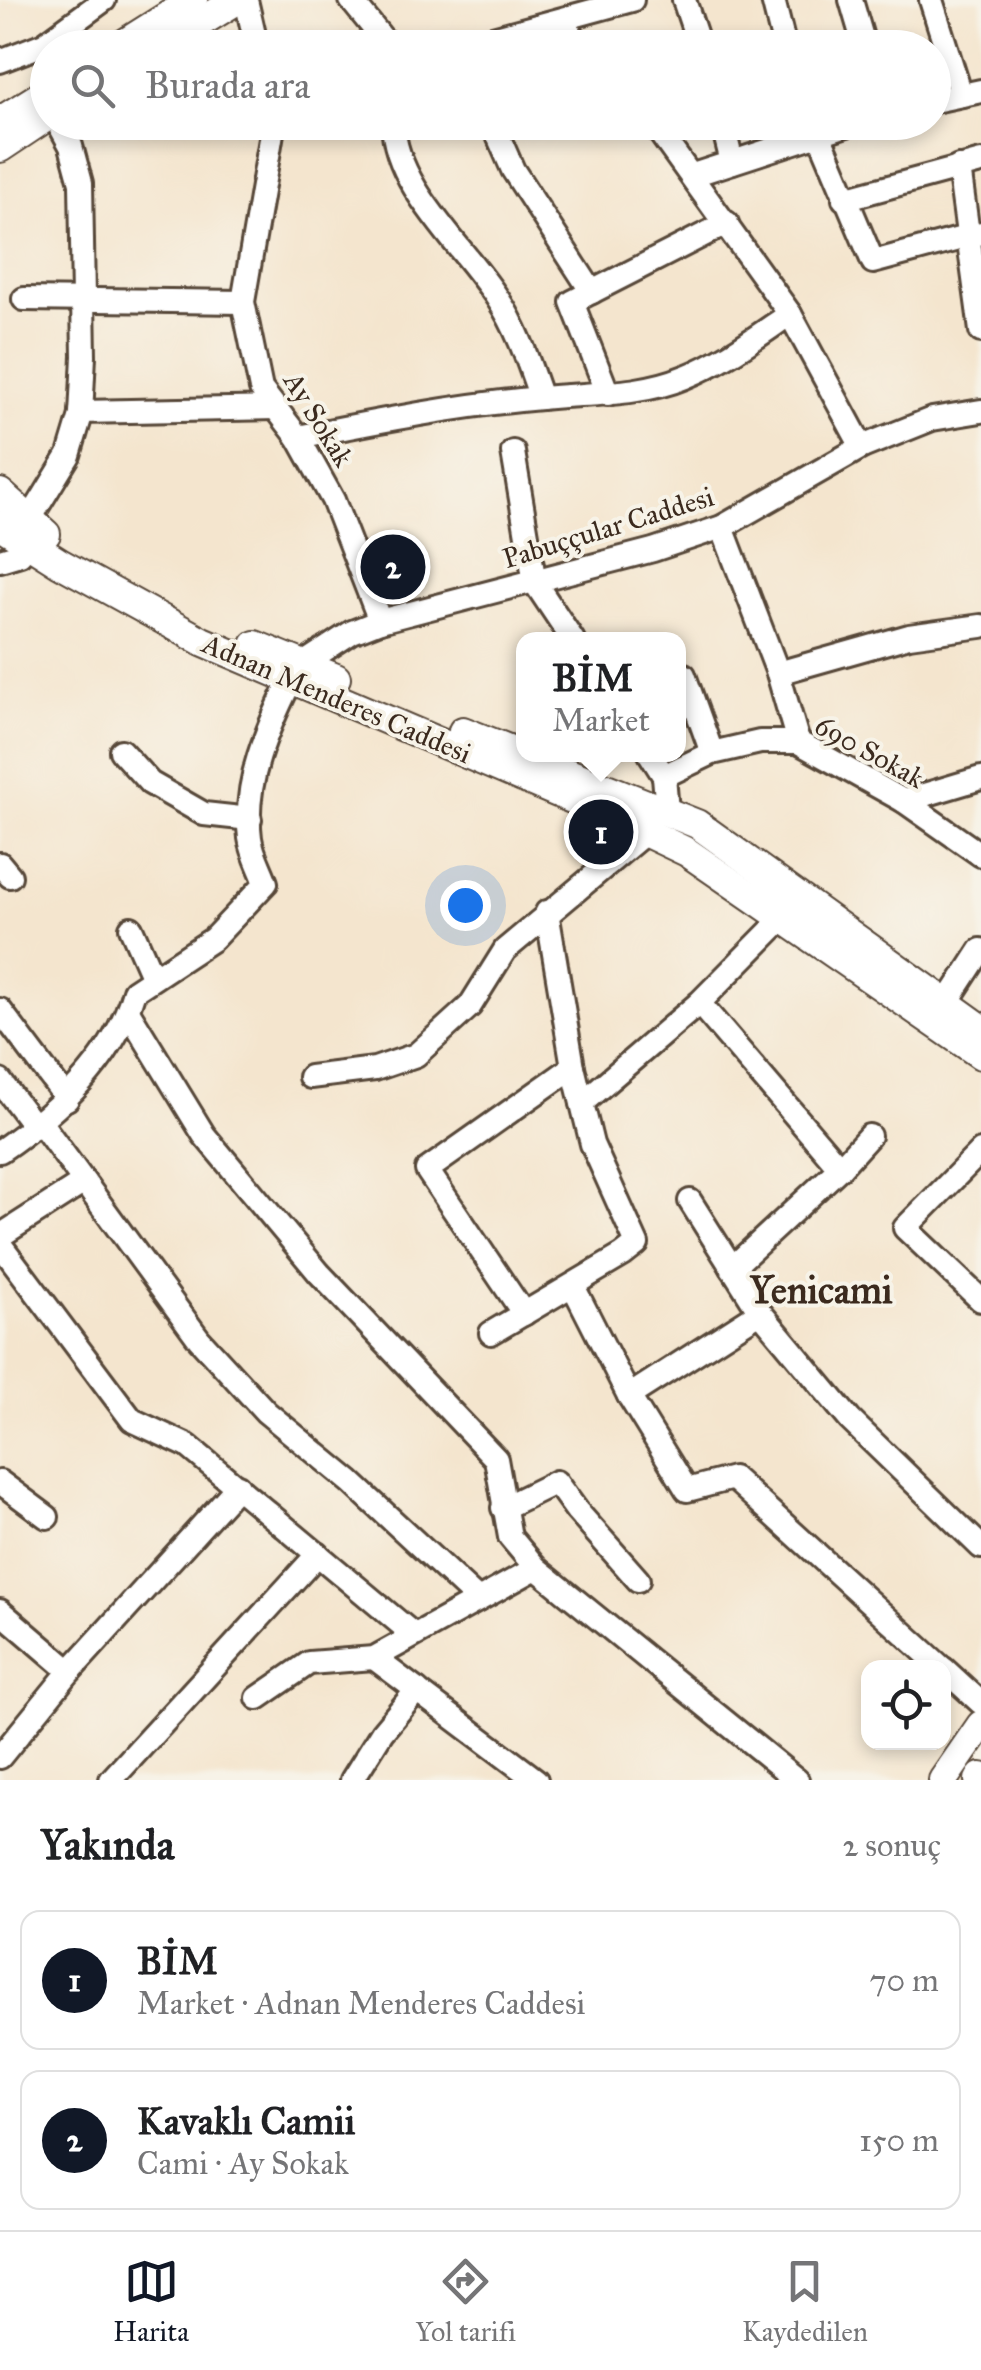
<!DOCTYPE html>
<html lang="tr">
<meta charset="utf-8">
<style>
:root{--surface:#fff;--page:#f2f2f2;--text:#202124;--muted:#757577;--line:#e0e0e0;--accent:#111827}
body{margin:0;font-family:"IM FELL Great Primer",serif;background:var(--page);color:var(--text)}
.controls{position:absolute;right:30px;bottom:30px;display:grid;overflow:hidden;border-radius:20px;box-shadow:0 5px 15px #0003}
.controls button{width:90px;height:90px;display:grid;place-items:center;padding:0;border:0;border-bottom:2px solid var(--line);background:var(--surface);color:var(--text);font:50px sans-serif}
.you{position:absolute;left:465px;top:905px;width:35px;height:35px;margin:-25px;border:8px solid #fff;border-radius:50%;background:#1a73e8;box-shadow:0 0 0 15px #1a73e833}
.badge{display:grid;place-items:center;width:65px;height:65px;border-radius:50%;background:var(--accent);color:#fff;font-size:32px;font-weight:700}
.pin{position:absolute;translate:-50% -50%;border:5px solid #fff;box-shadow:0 2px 10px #0006}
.popup{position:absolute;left:516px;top:632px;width:170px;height:130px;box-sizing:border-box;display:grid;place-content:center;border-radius:20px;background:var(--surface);filter:drop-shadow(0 2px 8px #0005);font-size:32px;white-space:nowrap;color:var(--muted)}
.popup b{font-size:38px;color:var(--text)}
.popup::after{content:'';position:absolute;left:50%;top:100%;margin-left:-20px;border:20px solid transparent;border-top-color:var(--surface)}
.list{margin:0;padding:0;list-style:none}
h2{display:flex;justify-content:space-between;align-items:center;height:130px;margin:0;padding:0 40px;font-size:42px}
h2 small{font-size:32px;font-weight:400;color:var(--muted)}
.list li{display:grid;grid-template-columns:65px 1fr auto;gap:30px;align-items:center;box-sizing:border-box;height:140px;margin:0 20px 20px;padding:0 20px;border:2px solid var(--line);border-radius:20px}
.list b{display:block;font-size:38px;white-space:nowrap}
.list p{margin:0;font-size:32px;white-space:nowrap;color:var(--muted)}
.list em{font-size:32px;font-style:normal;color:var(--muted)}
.icon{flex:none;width:55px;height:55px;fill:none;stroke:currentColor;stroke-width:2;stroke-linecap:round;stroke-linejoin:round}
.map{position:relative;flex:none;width:981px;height:1780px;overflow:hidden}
.search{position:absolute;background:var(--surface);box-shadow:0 5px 15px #0003;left:30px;right:30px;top:30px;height:110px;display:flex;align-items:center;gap:25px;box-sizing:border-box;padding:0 35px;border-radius:55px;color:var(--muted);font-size:38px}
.sheet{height:450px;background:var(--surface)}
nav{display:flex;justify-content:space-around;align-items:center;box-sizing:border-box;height:140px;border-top:2px solid var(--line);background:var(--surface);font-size:28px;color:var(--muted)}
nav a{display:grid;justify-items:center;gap:5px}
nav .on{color:var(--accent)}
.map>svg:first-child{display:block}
</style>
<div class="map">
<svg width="981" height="1780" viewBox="0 0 981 1780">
<rect width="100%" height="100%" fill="#f7f3e8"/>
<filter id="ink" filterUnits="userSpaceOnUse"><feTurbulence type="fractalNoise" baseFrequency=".01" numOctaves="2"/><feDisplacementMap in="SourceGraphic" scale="20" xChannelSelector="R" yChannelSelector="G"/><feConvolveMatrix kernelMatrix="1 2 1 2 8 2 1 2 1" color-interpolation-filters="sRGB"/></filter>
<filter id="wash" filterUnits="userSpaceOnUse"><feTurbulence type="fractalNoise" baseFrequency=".0048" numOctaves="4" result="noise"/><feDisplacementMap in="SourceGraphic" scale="40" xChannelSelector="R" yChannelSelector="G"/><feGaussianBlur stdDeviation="2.25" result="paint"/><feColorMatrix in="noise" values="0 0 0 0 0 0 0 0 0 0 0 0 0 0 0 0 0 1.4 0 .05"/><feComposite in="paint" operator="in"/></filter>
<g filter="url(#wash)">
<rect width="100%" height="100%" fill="#f4e5ce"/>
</g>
<g filter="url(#ink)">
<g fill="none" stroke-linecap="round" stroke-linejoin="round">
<defs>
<g id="minor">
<polyline points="246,0 257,48"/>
<polyline points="351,0 390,48"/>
<polyline points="684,0 700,48"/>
<polyline points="773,0 785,48"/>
<polyline points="851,0 865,48"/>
<polyline points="931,0 961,95"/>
<polyline points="557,22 586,48"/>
<polyline points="456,48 632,0"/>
<polyline points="0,61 44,44 104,0"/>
<polyline points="934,101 981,91"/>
<polyline points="270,122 272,133 243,302 261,389 298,437 333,500 380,621"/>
<path d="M 393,122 C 394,187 464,246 498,299 C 518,329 529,364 541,398"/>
<polyline points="492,122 513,170 592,292"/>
<polyline points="652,122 790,314 862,447"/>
<polyline points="722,122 732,162"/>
<polyline points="819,134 873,262 981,233"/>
<polyline points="959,167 981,331"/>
<polyline points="693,175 856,122"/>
<polyline points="844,199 981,162"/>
<polyline points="24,299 243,302"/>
<polyline points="608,394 572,302 727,223"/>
<polyline points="81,412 275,408"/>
<path d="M 298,437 C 378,421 459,405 541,398 C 589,393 640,396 685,377 C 723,362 756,337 790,314"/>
<polyline points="513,452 535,583 573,640"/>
<polyline points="30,519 69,455 81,415 84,356 81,183 71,146 58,122"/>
<polyline points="722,527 778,673 798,742"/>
<polyline points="0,560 20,554"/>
<polyline points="303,664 352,632 380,621 653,550 722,527 862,447 932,419 981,411"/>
<polyline points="778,673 909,636 981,626"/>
<polyline points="684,675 712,753"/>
<polyline points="121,751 150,783 204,814 250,819"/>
<polyline points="650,754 664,776 667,811"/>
<polyline points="664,776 712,753 760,742 798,742 904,801 981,855"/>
<polyline points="904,801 981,778"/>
<polyline points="0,864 10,876"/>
<polyline points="131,928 153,978"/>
<polyline points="699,1003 840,1168"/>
<polyline points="946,1004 981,950"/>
<polyline points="0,1010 67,1099"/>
<polyline points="128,1011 204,1135 319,1273 496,1459 510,1537 536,1568"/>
<polyline points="310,1077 375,1069 416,1055 470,1006 505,950 646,832"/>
<polyline points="0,1081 35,1127"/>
<polyline points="582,1103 699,1003 784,917"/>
<polyline points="41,1123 199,1339 266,1412 351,1482 478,1600"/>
<path d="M 0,1151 C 58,1111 114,1061 134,991 L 213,939 L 266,883 C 261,869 252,853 250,838 C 243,782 267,729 291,680"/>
<polyline points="981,1151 905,1228 981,1300"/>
<polyline points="690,1201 760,1312 850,1420 981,1547"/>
<polyline points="0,1236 84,1182"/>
<polyline points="0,1244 132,1420 188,1446 414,1635"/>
<polyline points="732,1268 840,1168 869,1136"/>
<polyline points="573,1286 629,1396 687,1490 733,1478 942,1668"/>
<polyline points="524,1314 427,1170 573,1067"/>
<polyline points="491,1333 623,1255 637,1244 592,1144 573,1067 547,912"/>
<polyline points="629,1396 760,1312"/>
<polyline points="0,1482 47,1517"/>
<polyline points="503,1508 556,1482 577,1511 638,1580"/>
<polyline points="0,1611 70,1671"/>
<polyline points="944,1669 981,1703"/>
<polyline points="258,1698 309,1663 374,1658"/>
<polyline points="0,1757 70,1671 238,1486"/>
<polyline points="111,1780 318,1554"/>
<polyline points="352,1780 382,1732 417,1690"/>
<polyline points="536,1780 374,1658 536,1568 797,1780"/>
</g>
<g id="major">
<polyline points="117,48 193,0"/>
<polyline points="159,48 237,0"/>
<polyline points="0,121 48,91"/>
<polyline points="0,148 48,116"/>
<polyline points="0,493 46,534"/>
<polyline points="0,525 60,563 202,641 607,814 687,852 981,1055"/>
<polyline points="255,645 336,678"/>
<polyline points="463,731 697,824 981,1028"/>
<polyline points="943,1780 981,1725"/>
<polyline points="979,1780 981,1777"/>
</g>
</defs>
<use href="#minor" stroke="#574638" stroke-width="28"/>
<use href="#major" stroke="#574638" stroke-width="32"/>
<use href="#minor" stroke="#fff" stroke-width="22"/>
<use href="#major" stroke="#fff" stroke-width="28"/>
</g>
</g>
<g text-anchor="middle" stroke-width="8" stroke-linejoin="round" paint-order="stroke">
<g font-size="28" fill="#3b2a1e" stroke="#f7f3e8">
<text transform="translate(319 419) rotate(58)" y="10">Ay Sokak</text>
<text transform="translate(608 527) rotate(-17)" y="10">Pabuççular Caddesi</text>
<text transform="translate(337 698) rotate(23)" y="10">Adnan Menderes Caddesi</text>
<text transform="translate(870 751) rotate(29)" y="10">690 Sokak</text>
</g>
<g font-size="38" font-weight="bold" fill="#3b2a1e" stroke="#f7f3e8">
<text x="821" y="1303">Yenicami</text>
</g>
</g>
</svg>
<div class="controls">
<button><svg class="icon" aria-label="locate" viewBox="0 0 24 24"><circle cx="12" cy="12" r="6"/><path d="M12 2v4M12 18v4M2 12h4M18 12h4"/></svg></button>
</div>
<div class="you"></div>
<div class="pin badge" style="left:601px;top:832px">1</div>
<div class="popup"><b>BİM</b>Market</div>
<div class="pin badge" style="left:393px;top:567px">2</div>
<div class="search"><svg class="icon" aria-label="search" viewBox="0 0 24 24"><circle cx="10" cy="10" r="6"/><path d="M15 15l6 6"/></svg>Burada ara</div>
</div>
<section class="sheet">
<h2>Yakında<small>2 sonuç</small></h2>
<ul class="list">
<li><span class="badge">1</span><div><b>BİM</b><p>Market · Adnan Menderes Caddesi</p></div><em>70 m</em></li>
<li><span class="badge">2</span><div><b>Kavaklı Camii</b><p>Cami · Ay Sokak</p></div><em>150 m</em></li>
</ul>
</section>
<nav>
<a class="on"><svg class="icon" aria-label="map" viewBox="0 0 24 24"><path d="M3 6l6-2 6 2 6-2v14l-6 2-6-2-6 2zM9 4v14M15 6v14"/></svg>Harita</a>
<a><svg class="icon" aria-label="directions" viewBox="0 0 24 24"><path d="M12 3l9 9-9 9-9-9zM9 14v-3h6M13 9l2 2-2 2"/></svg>Yol tarifi</a>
<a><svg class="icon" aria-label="saved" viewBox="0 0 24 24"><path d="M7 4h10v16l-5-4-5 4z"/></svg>Kaydedilen</a>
</nav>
